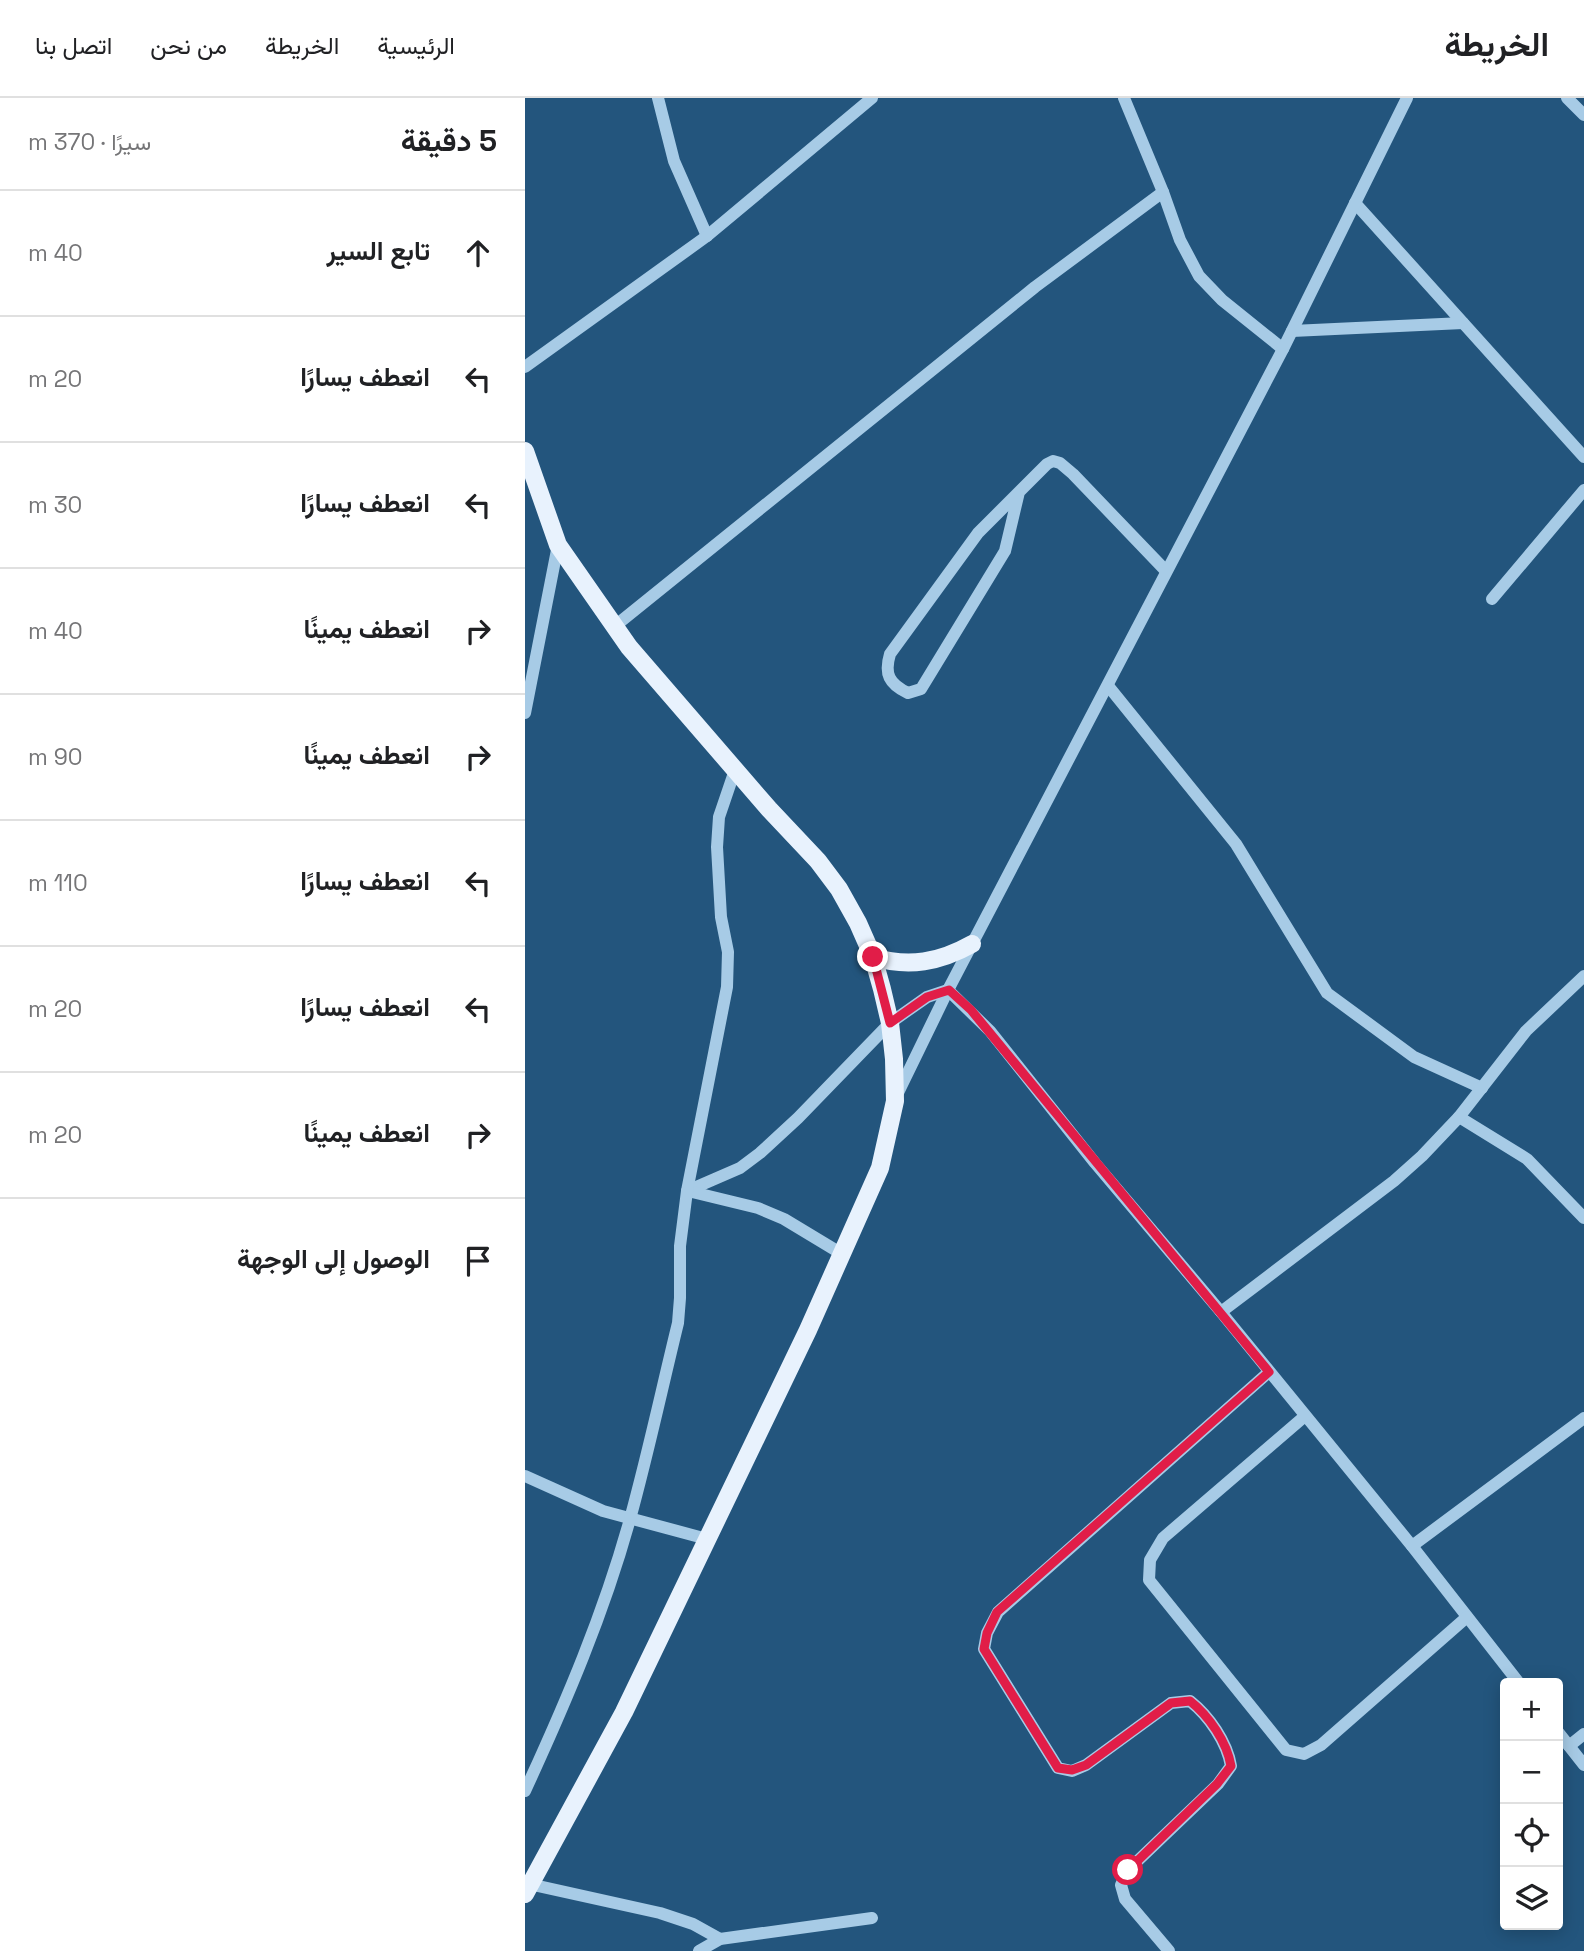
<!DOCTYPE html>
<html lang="ar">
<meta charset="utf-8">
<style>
:root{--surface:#fff;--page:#f2f2f2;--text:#202124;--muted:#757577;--line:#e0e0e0}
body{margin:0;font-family:"Space Grotesk",Vazirmatn,sans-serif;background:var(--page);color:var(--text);direction:rtl}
.controls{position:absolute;right:21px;bottom:21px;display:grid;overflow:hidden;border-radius:7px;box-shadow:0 4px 18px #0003}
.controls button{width:63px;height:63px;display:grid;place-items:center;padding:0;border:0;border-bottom:2px solid var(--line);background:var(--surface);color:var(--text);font:35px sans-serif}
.stop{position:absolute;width:21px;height:21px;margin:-16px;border:5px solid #e11d48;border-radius:50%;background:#fff}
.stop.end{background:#e11d48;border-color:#fff;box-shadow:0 2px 7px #0008}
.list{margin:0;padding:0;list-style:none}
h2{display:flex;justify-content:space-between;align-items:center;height:91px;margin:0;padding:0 28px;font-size:30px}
h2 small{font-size:23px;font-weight:400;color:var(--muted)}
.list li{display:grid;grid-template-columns:46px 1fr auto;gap:21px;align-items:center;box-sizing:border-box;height:126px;padding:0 28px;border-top:2px solid var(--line)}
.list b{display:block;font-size:26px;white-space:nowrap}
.list em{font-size:23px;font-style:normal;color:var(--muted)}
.icon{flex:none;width:38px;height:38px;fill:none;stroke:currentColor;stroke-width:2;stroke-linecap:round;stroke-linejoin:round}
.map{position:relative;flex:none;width:1059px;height:1853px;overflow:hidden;direction:ltr}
header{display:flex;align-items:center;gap:42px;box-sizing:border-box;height:98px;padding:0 35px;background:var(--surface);border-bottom:2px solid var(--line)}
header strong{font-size:33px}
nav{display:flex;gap:38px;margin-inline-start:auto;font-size:24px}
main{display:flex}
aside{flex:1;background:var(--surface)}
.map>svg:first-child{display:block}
</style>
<header>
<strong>الخريطة</strong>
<nav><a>الرئيسية</a><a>الخريطة</a><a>من نحن</a><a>اتصل بنا</a></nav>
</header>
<main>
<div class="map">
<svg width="1059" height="1853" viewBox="0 0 1059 1853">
<rect width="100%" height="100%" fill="#23557d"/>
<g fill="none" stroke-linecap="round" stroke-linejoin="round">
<g stroke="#a7cbe6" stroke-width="12">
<polyline points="133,0 149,63 182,138"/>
<polyline points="599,0 638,94 655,142 674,178 697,202 758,251"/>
<polyline points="1042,0 1059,17"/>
<polyline points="830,105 1059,359"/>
<polyline points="767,233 938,225"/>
<polyline points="0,269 182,138 347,0"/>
<path d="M 494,394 L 480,453 L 396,591 L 383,595 C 364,586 359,576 365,556 L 453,435 L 522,366 L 528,363 L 535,365 L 548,376 L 641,473"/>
<polyline points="967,501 1059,392"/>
<polyline points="90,528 510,189 638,94"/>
<polyline points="584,589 711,746 802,895 889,959 957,990"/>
<polyline points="0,615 33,447"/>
<polyline points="371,999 423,892 758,251 882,0"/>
<polyline points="934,1019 1002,1061 1059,1120"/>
<polyline points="162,1093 215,1070 235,1055 273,1020 365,925 402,899 423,892 465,933 570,1065 696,1214 887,1448 994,1585"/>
<polyline points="163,1093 233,1110 259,1121 317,1156"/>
<polyline points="696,1214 869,1083 897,1058 934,1019 1001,933 1059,878"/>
<polyline points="780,1318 638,1440 625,1462 624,1482 761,1652 779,1656 796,1647 942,1519"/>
<polyline points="0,1378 78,1413 182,1441"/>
<polyline points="887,1448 1059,1320"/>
<polyline points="1033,1634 1059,1667"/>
<polyline points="1044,1648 1059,1636"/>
<path d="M 0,1693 C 41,1604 79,1515 105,1421 C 123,1356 137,1290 153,1225 L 155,1200 L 155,1148 L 162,1093 L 202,889 L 203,854 L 196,819 L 192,749 L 194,719 L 210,672"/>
<polyline points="0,1785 135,1815 168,1826 195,1841"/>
<polyline points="174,1853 195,1841 347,1820"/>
<path d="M 644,1853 L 600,1801 L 596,1787 L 603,1772 L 693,1686 L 706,1668 C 702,1644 684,1618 665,1603 L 646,1605 L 561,1667 L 547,1673 L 533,1670 L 459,1551 L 462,1535 L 473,1514 L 744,1274"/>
</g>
<g stroke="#e8f2fd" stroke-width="18">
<polyline points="0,353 33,447 104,549 244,711 293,763 314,791 333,825 348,859 357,891 365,925 369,961 370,1003 355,1070 283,1232 99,1614 0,1796"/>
<path d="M 348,859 C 384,870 415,864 447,846"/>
</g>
</g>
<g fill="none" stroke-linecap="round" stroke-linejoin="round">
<path stroke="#e11d48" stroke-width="9" d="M 348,859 L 365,925 L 402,899 L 424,892 L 446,912 L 744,1274 L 472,1514 L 462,1535 L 459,1551 L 533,1670 L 547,1672 L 561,1667 L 646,1605 L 665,1603 C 684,1618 702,1644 706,1668 L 692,1686 L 603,1772"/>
</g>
</svg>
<div class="controls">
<button>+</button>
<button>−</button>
<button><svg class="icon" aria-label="locate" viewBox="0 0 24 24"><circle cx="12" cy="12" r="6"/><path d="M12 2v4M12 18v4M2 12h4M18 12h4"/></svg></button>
<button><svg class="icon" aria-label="layers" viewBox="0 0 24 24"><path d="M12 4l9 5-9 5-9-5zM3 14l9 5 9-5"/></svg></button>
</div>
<div class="stop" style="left:603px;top:1772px"></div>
<div class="stop end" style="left:348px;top:859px"></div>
</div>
<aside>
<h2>5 دقيقة<small>سيرًا · 370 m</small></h2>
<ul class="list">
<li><svg class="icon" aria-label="ahead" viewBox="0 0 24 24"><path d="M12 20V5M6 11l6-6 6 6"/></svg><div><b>تابع السير</b></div><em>40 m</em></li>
<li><svg class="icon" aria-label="left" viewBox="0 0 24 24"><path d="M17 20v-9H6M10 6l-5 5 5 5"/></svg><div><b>انعطف يسارًا</b></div><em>20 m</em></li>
<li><svg class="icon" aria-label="left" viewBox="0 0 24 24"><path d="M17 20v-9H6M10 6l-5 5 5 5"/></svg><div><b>انعطف يسارًا</b></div><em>30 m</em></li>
<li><svg class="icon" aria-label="right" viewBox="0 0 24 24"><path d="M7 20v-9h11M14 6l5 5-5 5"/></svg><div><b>انعطف يمينًا</b></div><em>40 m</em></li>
<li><svg class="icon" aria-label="right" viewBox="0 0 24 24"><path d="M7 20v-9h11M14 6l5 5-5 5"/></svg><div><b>انعطف يمينًا</b></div><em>90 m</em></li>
<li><svg class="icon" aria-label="left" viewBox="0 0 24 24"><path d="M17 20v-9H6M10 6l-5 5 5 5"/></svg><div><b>انعطف يسارًا</b></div><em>110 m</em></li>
<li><svg class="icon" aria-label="left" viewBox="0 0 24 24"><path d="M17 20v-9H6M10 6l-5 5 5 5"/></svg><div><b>انعطف يسارًا</b></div><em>20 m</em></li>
<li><svg class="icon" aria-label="right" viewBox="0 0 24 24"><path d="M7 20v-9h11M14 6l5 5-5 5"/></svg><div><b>انعطف يمينًا</b></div><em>20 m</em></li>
<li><svg class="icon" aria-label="arrive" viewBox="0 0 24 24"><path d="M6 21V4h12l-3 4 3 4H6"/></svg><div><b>الوصول إلى الوجهة</b></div></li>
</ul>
</aside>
</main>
